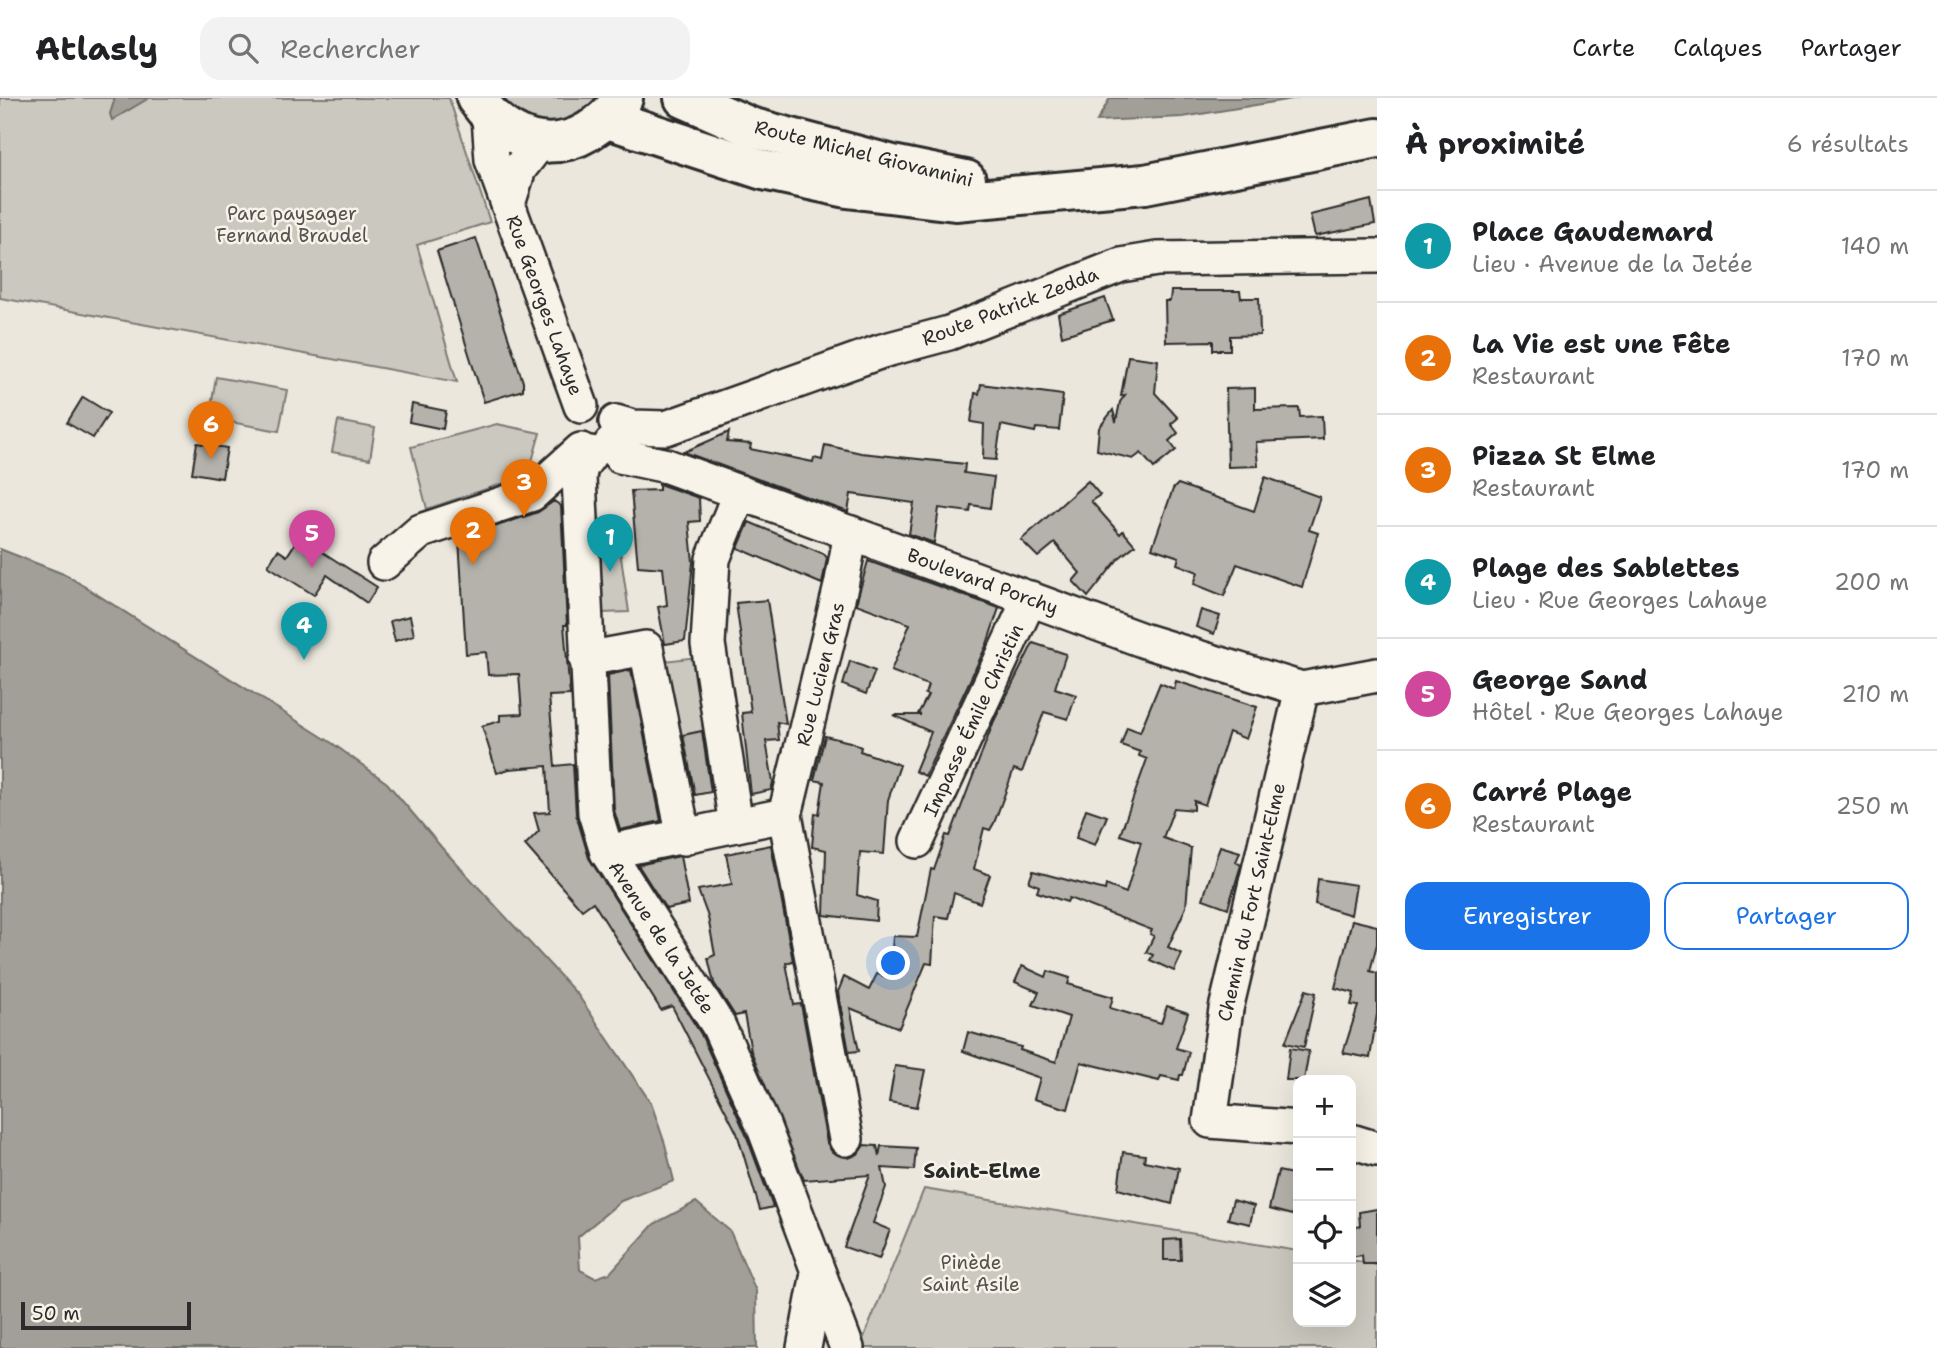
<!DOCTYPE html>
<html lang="fr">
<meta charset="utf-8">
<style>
:root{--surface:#fff;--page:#f2f2f2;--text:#202124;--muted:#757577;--line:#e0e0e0;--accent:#1a73e8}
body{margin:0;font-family:"Shantell Sans",sans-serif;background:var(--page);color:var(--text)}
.controls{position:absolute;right:21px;bottom:21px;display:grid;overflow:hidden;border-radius:14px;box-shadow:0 7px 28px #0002}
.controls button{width:63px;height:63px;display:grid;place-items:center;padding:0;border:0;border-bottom:2px solid var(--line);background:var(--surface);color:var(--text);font:35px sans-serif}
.scale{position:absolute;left:21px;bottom:18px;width:170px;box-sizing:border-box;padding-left:7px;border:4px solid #2b2b2b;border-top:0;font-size:19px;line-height:24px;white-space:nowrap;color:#2b2b2b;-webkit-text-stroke:5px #f7f3e8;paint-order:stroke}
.you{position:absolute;left:894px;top:866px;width:24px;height:24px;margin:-18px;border:5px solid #fff;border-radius:50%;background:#1a73e8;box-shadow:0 0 0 10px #1a73e833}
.badge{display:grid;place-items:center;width:46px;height:46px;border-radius:50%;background:var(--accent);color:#fff;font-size:23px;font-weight:700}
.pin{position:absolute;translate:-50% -58px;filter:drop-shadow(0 2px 4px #0008)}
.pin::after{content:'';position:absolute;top:37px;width:24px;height:21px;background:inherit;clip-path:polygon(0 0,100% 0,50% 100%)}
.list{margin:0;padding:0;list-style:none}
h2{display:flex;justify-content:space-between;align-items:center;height:91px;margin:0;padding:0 28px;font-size:30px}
h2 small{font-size:23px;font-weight:400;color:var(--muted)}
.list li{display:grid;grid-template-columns:46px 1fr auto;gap:21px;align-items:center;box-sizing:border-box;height:112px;padding:0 28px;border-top:2px solid var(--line)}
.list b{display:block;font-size:26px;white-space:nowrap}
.list p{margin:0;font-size:23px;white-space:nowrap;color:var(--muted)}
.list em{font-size:23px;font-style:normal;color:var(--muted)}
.actions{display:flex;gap:14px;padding:21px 28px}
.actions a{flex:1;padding:16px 0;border:2px solid var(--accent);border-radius:21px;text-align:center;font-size:24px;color:var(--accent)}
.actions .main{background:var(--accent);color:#fff}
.icon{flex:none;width:38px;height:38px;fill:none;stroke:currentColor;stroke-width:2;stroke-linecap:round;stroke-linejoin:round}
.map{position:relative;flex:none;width:1377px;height:1250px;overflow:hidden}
header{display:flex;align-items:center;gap:42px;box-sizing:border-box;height:98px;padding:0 35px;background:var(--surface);border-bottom:2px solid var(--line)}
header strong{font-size:33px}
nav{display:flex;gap:38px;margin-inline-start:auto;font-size:24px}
.search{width:490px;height:63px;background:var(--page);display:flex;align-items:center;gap:18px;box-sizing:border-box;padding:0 24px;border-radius:21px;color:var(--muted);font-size:26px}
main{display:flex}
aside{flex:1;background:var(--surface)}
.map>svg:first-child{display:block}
</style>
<header>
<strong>Atlasly</strong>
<div class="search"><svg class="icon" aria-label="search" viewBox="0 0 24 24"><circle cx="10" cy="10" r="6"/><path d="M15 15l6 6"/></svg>Rechercher</div>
<nav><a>Carte</a><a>Calques</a><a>Partager</a></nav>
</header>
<main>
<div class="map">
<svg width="1377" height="1250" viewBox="0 0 1377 1250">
<rect width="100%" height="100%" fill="#ebe7dd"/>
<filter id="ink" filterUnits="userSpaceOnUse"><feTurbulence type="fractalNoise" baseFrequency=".0143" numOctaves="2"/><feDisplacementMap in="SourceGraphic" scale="14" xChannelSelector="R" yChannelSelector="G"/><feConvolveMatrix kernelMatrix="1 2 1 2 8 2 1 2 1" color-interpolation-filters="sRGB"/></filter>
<g filter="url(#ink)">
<g fill="#cbc8bf" stroke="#7b7a75" stroke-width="2">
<polygon points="0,0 449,0 490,124 417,147 457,284 0,200"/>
<polygon points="476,0 623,0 565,43"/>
<polygon points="216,279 287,292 279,333 209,320"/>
<polygon points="338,323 375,330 370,361 332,354"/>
<polygon points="497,326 540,335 528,377 427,411 411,349"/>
<polygon points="617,432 629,514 602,515 598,433"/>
<polygon points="697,559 703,633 669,640 656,564"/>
<polygon points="924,1091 1298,1153 1298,1224 1351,1224 1351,1162 1377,1167 1377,1250 865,1250 862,1244"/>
</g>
<g fill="#a29f98" stroke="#72716c" stroke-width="2">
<polygon points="115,0 149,0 112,22 110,16"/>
<polygon points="1110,0 1298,0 1183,19 1097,23"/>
<polygon points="0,451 66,477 332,645 387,685 442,750 578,897 651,1005 665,1046 674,1083 621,1103 578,1139 580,1172 595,1180 610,1175 654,1126 696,1104 730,1133 756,1193 757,1250 0,1250"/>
</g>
<g fill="#b5b2ab" stroke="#2b2b2b" stroke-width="2">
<polygon points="1371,102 1375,126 1315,138 1310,117"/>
<polygon points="476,140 523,284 523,292 484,304 437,153"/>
<polygon points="1171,193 1240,193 1241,200 1259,200 1260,237 1230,238 1230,252 1213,252 1213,243 1166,244 1165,203 1170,203"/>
<polygon points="1105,200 1113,222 1062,238 1058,216"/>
<polygon points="1128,258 1158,262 1155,295 1178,320 1171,326 1178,335 1169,343 1176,352 1154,370 1141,355 1133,361 1097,352 1099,330 1113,312 1116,324 1120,304 1125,297 1121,298"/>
<polygon points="981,286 1063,297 1059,332 1036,330 1035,334 1001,327 996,362 983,361 984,326 971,324 975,295 979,296"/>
<polygon points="1255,290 1255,311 1299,310 1300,319 1322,318 1323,341 1256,344 1258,368 1228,369 1226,291"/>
<polygon points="83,299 109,315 93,340 67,325"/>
<polygon points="412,306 446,313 443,331 409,324"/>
<polygon points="729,334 727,344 751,346 750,351 813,364 814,360 822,362 825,347 861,355 965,366 964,375 994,379 990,410 971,407 970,414 939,410 934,445 909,436 914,405 851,396 848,414 684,354"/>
<polygon points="197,345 227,350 222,380 192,375"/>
<polygon points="1265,379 1320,399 1309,432 1318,435 1302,489 1237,466 1224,498 1194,486 1198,474 1177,466 1179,459 1152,450 1173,391 1178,386 1254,413"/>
<polygon points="1088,383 1100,397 1091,403 1120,436 1123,433 1135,447 1119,460 1088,499 1073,483 1080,475 1055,445 1038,459 1021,442"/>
<polygon points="659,386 699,400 700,423 689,424 693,464 685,543 665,546 658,509 667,507 663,470 638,468 631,393 659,392"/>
<polygon points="554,403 561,408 567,527 564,527 570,597 549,598 555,668 573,666 576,716 589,760 701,936 745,1034 773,1109 760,1112 737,1035 672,908 661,912 593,804 582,812 525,747 539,733 534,715 550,714 547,668 509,671 497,675 482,628 500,623 500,617 522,616 519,576 488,577 486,554 466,556 459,441 538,414"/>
<polygon points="749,424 824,456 827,460 822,486 738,450"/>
<polygon points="299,439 377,489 367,505 327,477 314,497 268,468 278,452 287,458"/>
<polygon points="868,463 999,510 987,546 925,678 915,673 931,634 893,617 921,617 918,616 928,597 925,596 928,587 891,573 910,526 856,506"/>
<polygon points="767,502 786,626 777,624 779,642 766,643 773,684 771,692 751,696 742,615 751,614 736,505"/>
<polygon points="1201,512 1220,518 1214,536 1196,529"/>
<polygon points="410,518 414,537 395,543 390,523"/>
<polygon points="1033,545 1066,556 1055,590 1076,597 1068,621 1044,614 1022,674 1014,671 994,725 990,732 984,730 974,771 990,777 980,805 954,795 948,820 935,818 932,866 926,865 899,930 850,910 859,953 849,954 838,894 844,879 869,892 877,876 890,880 893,838 917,839 931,771 934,772 946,737 950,738 994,623"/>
<polygon points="850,563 875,573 866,596 843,587"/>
<polygon points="631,572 661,723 620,732 614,712 608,577"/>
<polygon points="1176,583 1257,609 1246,641 1229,634 1205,707 1194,703 1194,712 1174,710 1163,740 1191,750 1186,809 1168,849 1182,856 1174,873 1150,862 1153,857 1146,854 1154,838 1150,836 1152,832 1069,800 1067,804 1037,794 1039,788 1029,784 1033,773 1105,792 1106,787 1126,795 1141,744 1120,737 1147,661 1139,658 1140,654 1121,647 1127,629 1140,634 1160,585 1174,591"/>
<polygon points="702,633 711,694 695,697 683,637"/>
<polygon points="825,638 850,644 861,649 860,653 900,667 888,702 884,756 860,754 857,797 877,803 876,823 824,817 826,752 812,749 815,715 819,716 824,684 814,682"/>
<polygon points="1086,711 1107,718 1095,747 1076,740"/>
<polygon points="771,747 793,863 786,865 794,907 801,906 827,1045 832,1054 849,1060 858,1056 864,1047 877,1048 879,1058 881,1048 916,1050 914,1072 882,1070 886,1089 873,1125 890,1132 879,1161 844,1149 870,1077 804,1082 751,953 744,916 735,918 714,885 708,860 715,857 708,819 698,792 732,786 726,756"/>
<polygon points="1220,748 1240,754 1236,764 1241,767 1228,810 1203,801"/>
<polygon points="680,758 689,806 666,811 638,767"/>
<polygon points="1318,781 1356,787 1351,817 1315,806"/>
<polygon points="1352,822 1377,828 1377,846 1370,873 1377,875 1377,916 1370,960 1343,955 1358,908 1351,907 1354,895 1335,890"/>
<polygon points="1022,868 1046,879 1048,873 1070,880 1068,886 1113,899 1110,910 1161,925 1167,908 1188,915 1176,950 1189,954 1183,977 1180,977 1179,982 1161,978 1159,983 1081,964 1068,1011 1034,1001 1040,980 963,953 968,934 1021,949 1020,952 1056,964 1069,919 1033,907 1039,894 1015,884"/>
<polygon points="1306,892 1316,895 1304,949 1285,945"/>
<polygon points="1290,950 1309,953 1304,982 1286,982"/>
<polygon points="895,968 925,972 917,1009 889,1004"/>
<polygon points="1123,1054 1145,1057 1144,1063 1179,1070 1172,1106 1118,1091"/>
<polygon points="1278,1073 1298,1077 1298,1105 1292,1117 1269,1111"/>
<polygon points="1233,1102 1254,1108 1250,1126 1228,1121"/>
<polygon points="1377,1111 1377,1166 1363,1166 1362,1157 1351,1159 1353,1130 1360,1128 1359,1114"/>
<polygon points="1180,1141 1181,1162 1164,1162 1164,1142"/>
</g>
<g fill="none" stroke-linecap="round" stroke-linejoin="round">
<defs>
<g id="minor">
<polyline points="489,19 492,62 581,308"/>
<polyline points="508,106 519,71 540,44"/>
<polyline points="616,324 633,329 666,330 882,253 949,235 1121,167 1157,161 1377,158"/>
<polyline points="611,346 620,358 667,368 1145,543 1302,591 1377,577"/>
<polyline points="591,355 581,369 579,379 595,715 607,754 718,927 763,1027 847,1250"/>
<polyline points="384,465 421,433 532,396 581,352"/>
<polyline points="586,561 646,550 684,740"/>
<polyline points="736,727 708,546 713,461 740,394"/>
<polyline points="917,743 1030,500"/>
<polyline points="607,754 785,717"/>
<polyline points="1298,1030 1210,1023 1226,911 1302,591"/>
<polyline points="846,1041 785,717 841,488 851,435"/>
<polyline points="1351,1043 1377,1051"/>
<polyline points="804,1250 818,1175"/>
</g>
<g id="major">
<path d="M 476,0 C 518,60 581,59 623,0"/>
<polyline points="684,0 750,29 893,67 966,82"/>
<polyline points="608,21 763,72 847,90 955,103 1145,86 1377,40"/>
</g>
</defs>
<use href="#minor" stroke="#2b2b2b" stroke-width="38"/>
<use href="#major" stroke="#2b2b2b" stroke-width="44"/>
<use href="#minor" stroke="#f7f3e8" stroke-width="33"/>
<use href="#major" stroke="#f7f3e8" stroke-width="38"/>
</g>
</g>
<g text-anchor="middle" stroke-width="5" stroke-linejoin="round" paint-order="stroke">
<g font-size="19" fill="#2b2b2b" stroke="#f7f3e8">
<text transform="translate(864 55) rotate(14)" y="7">Route Michel Giovannini</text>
<text transform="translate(545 207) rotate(70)" y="7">Rue Georges Lahaye</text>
<text transform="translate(1010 208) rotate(-21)" y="7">Route Patrick Zedda</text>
<text transform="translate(983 483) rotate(20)" y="7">Boulevard Porchy</text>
<text transform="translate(820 576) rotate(-76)" y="7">Rue Lucien Gras</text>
<text transform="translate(973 622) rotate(-65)" y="7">Impasse Émile Christin</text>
<text transform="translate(1251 804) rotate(-77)" y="7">Chemin du Fort Saint-Elme</text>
<text transform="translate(662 839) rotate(57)" y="7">Avenue de la Jetée</text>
</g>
<g font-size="19" fill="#535250" stroke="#f7f3e8">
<text x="292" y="122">Parc paysager<tspan x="292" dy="22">Fernand Braudel</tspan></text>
<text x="971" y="1171">Pinède<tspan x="971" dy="22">Saint Asile</tspan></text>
</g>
<g font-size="21" font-weight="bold" fill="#2b2b2b" stroke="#f7f3e8">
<text x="982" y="1080">Saint-Elme</text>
</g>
</g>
</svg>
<div class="controls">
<button>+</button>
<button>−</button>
<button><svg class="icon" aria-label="locate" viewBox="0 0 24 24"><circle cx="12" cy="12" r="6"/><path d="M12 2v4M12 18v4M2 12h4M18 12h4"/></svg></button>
<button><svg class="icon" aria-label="layers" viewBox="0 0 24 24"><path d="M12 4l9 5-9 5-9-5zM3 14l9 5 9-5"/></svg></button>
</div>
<div class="scale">50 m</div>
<div class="you"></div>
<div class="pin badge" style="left:610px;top:474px;background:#0f9aa8">1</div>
<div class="pin badge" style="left:473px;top:467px;background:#e8710a">2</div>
<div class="pin badge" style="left:524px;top:419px;background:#e8710a">3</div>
<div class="pin badge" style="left:304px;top:562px;background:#0f9aa8">4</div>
<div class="pin badge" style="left:312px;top:470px;background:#d1479c">5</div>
<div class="pin badge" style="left:211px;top:361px;background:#e8710a">6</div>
</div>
<aside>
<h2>À proximité<small>6 résultats</small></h2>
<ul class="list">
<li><span class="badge" style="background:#0f9aa8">1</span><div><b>Place Gaudemard</b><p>Lieu · Avenue de la Jetée</p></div><em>140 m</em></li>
<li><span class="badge" style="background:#e8710a">2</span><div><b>La Vie est une Fête</b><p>Restaurant</p></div><em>170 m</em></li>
<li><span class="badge" style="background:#e8710a">3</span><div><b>Pizza St Elme</b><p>Restaurant</p></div><em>170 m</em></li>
<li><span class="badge" style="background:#0f9aa8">4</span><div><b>Plage des Sablettes</b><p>Lieu · Rue Georges Lahaye</p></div><em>200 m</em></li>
<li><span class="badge" style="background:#d1479c">5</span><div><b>George Sand</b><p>Hôtel · Rue Georges Lahaye</p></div><em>210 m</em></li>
<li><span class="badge" style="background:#e8710a">6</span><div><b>Carré Plage</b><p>Restaurant</p></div><em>250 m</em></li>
</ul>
<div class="actions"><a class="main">Enregistrer</a><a>Partager</a></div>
</aside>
</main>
